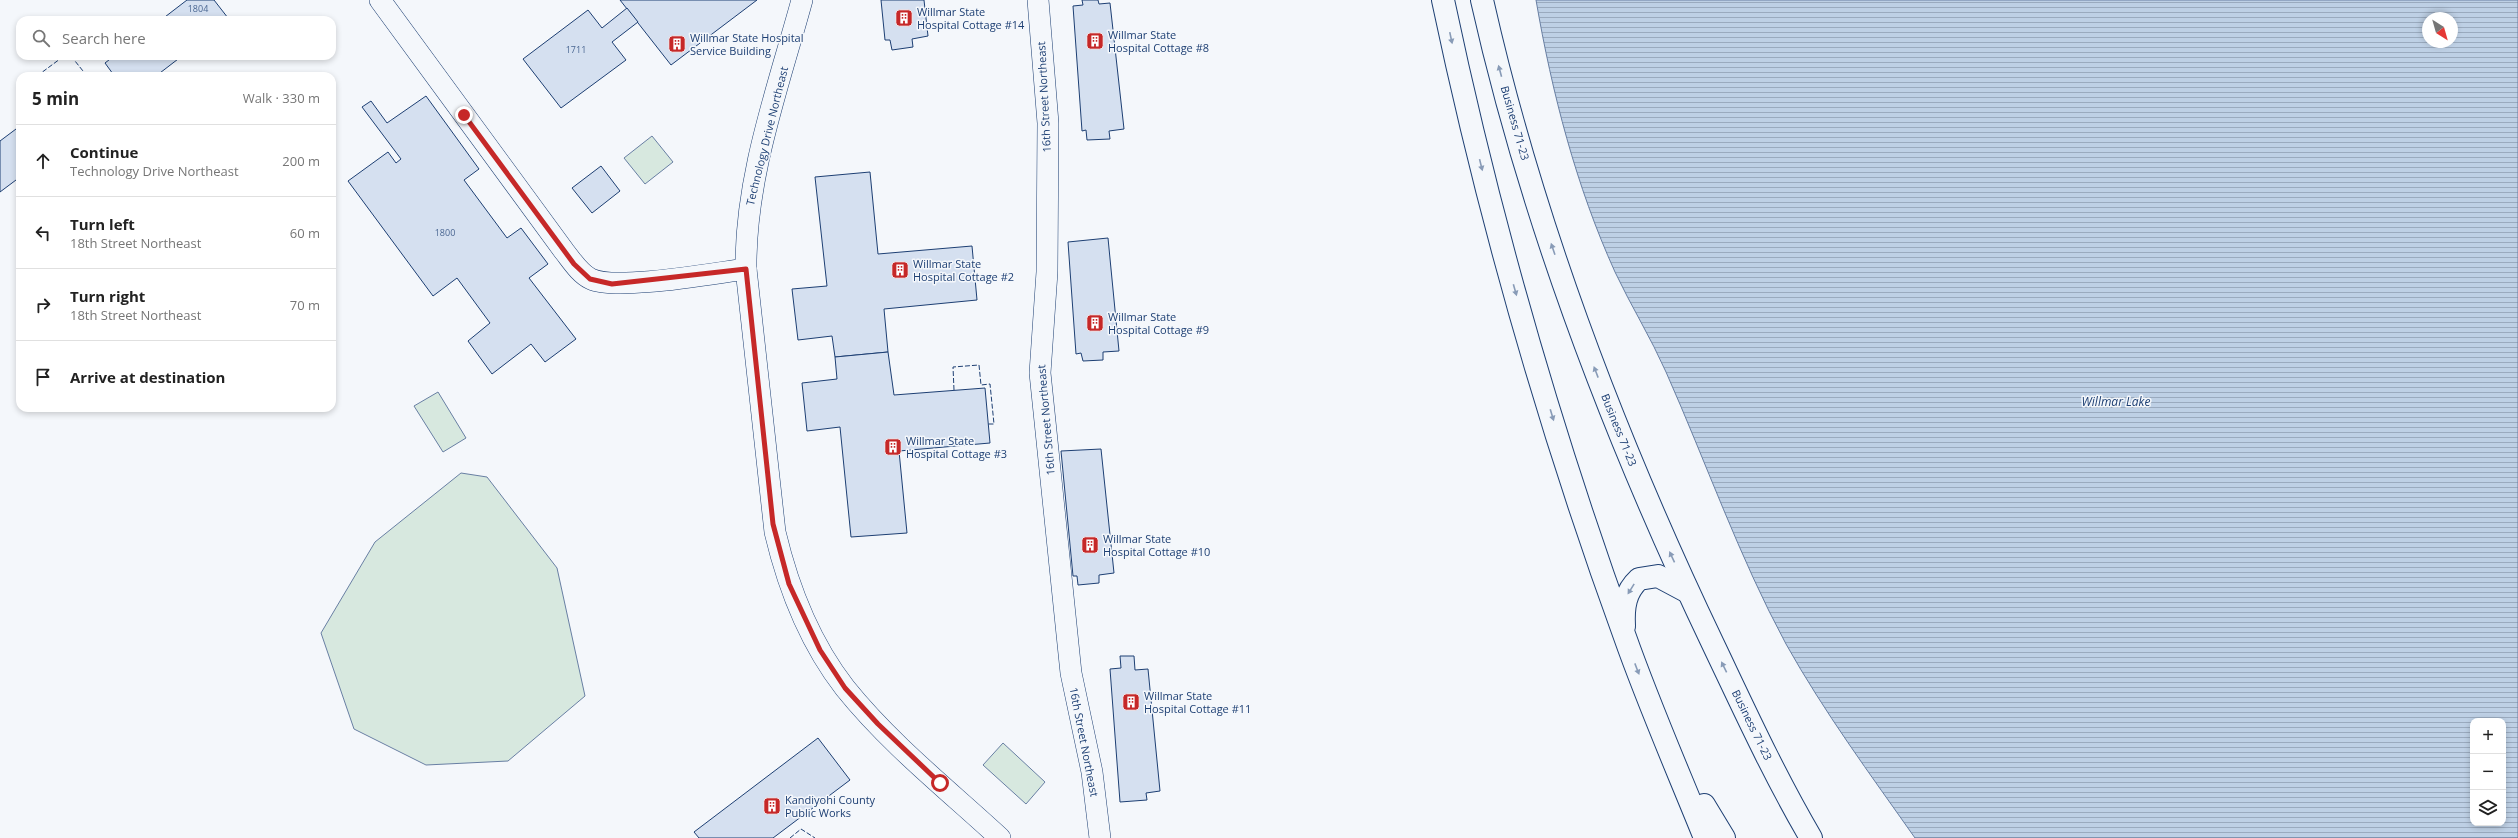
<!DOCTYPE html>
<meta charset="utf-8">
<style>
:root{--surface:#fff;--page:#f6f6f6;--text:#222;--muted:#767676;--line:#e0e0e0}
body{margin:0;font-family:"Open Sans",sans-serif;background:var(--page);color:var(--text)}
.controls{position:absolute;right:12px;bottom:12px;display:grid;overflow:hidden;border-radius:8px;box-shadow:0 2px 6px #0003}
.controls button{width:36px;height:36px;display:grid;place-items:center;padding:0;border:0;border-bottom:1px solid var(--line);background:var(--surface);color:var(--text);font:20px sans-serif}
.compass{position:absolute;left:2422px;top:12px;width:36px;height:36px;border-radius:50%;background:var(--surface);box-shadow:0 2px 6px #0003;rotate:143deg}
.stop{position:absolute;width:12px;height:12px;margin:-9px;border:3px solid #c62828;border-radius:50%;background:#fff}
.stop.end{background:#c62828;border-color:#fff;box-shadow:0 1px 4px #0008}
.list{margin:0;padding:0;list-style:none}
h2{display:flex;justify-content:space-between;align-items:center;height:52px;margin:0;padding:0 16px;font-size:17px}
h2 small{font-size:13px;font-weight:400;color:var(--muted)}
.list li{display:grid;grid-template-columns:26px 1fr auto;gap:12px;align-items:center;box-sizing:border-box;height:72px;padding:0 16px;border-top:1px solid var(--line)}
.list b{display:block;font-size:15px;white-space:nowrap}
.list p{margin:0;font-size:13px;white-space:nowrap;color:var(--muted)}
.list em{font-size:13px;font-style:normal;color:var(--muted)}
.icon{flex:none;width:22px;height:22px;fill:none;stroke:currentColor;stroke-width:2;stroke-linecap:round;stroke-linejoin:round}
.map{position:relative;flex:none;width:2518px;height:838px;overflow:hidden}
.search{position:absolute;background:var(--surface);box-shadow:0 2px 6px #0003;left:16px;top:16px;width:320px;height:44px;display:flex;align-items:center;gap:10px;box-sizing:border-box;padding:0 14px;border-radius:12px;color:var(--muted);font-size:15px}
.panel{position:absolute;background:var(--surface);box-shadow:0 2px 6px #0003;left:16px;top:72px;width:320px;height:340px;border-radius:12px}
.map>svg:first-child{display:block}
</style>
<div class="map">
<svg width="2518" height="838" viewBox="0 0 2518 838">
<defs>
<pattern id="water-rules" width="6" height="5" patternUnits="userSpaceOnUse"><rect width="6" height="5" fill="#bed0e5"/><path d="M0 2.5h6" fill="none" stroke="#9aaabe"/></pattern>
</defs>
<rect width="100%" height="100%" fill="#f4f7fb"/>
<g fill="#d7e8df" stroke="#687fa3">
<polygon points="652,136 673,162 645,184 624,158"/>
<polygon points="438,392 466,438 443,452 414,406"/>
<polygon points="461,473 487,477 557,568 585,696 508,761 426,765 354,729 321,633 375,542"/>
<polygon points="1003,743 1045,782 1026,804 983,765"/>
</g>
<path fill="url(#water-rules)" stroke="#687fa3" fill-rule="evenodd" d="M 1536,0 L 2518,0 L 2518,838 L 1915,838 C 1870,774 1824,712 1786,644 C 1739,557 1706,462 1666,372 C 1651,338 1631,306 1615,272 C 1576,186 1552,93 1536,0 ZM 2428,18 L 2452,18 L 2452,42 L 2428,42 ZM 2473,721 L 2503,721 L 2503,823 L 2473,823 Z"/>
<g fill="#d5e0f0" stroke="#1d3f73">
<polygon points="187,0 214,0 228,18 225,20 161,20"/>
<polygon points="620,0 757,0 671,65"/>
<polygon points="881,0 924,0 928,36 912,39 913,47 892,50 890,40 885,40"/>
<polygon points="1082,0 1098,0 1099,4 1110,3 1124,129 1109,131 1110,139 1087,140 1086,130 1082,131 1073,6 1083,5"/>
<polygon points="627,8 638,22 612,42 626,60 561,108 523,59 588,10 602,28"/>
<polygon points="114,56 182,56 156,76 110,76 113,74 105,63"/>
<polygon points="426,96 479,169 464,180 507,238 521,228 548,264 529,278 576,339 545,362 531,344 492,374 468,341 490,323 457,278 433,296 348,181 388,152 396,163 401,159 362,107 371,101 387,123"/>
<polygon points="20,126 20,177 0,192 0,141"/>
<polygon points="601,166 620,191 592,213 572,188"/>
<polygon points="870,172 878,254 972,246 977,300 884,309 888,352 835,357 832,336 798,340 792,289 827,286 815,177"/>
<polygon points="1108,238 1119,351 1103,352 1103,360 1083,361 1081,353 1076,354 1068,242"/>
<polygon points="888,352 894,395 985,388 990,443 899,451 907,533 851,537 840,427 807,431 802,383 837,379 835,357"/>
<polygon points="1101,449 1114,573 1099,575 1099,583 1078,585 1077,576 1073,576 1061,451"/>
<polygon points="1120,656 1134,656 1135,670 1148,669 1160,791 1146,793 1147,800 1120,802 1110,669 1121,668"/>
<polygon points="818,738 850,780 773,838 699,838 694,832"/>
</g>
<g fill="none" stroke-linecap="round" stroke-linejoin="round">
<defs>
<g id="minor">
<path d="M 380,0 L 564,251 C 572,261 580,274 591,279 C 616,291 714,273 746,269"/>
<path d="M 802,0 C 778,88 745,177 746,269 L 775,532 C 788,587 810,643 845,688 C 890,744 948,790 1000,838"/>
<polyline points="1038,0 1048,123 1047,272 1040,373 1071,673 1092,772 1100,838"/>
</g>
<g id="highway">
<path d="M 1443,0 C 1488,214 1550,431 1625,637 C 1649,705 1678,771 1705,838"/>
<path d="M 1482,0 C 1532,222 1615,439 1713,644 C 1744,709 1774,775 1811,838"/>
<path d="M 1624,626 C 1623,607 1625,592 1639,579 L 1658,576 L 1688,592"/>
<polyline points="1704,805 1724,838"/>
</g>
</defs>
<use href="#minor" stroke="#1d3f73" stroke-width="22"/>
<use href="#highway" stroke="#1d3f73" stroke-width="24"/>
<use href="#minor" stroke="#f4f7fb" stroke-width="21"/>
<use href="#highway" stroke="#f4f7fb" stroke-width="22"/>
<g stroke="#1d3f73" stroke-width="1" stroke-dasharray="5 2" stroke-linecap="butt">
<polyline points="71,56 87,76"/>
<polyline points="37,76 64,56"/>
<polyline points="954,390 953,367 979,365 981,385 990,384 994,424 988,424"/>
<polyline points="790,838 801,829 815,838"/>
</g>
</g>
<defs><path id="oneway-solid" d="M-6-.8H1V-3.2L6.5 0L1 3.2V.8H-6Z"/></defs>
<g fill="#889bb7">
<use href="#oneway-solid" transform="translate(1451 38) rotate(78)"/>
<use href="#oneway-solid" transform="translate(1500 71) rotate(-105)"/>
<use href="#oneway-solid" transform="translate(1481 165) rotate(76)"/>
<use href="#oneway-solid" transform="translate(1553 249) rotate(-109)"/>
<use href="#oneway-solid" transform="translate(1515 290) rotate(74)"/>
<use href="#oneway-solid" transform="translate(1596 372) rotate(-111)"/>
<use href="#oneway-solid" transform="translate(1552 415) rotate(73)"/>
<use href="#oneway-solid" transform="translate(1672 557) rotate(-115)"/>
<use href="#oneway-solid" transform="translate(1631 589) rotate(122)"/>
<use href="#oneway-solid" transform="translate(1724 667) rotate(-116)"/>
<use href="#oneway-solid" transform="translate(1637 669) rotate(69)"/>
</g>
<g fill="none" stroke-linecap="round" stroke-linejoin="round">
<polyline stroke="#c62828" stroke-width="5" points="464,115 574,264 590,279 612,284 746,269 773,524 789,584 820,650 845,688 878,724 940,783"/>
</g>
<defs>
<symbol id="building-square" viewBox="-11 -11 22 22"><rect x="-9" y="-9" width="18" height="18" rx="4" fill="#c62828" stroke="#f4f7fb"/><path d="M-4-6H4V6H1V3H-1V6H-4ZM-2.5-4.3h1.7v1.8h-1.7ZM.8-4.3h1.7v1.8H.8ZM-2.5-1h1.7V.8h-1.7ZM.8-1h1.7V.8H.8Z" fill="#fff"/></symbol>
</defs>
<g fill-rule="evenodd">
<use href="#building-square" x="894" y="8" width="20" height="20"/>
<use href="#building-square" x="1085" y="31" width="20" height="20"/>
<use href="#building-square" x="667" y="34" width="20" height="20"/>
<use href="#building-square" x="890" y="260" width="20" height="20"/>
<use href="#building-square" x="1085" y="313" width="20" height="20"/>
<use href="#building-square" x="883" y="437" width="20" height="20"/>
<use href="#building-square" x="1080" y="535" width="20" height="20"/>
<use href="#building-square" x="1121" y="692" width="20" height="20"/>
<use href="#building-square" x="762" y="796" width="20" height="20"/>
</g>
<g text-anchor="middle" stroke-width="3" stroke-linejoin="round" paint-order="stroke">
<g font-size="9" fill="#4b6792">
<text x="198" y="12">1804</text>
<text x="576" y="53">1711</text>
<text x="445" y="236">1800</text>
</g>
<g font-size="11" fill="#1d3f73" stroke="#f4f7fb" text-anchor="start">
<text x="917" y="16">Willmar State<tspan x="917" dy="13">Hospital Cottage #14</tspan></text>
<text x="1108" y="39">Willmar State<tspan x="1108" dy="13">Hospital Cottage #8</tspan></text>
<text x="690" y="42">Willmar State Hospital<tspan x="690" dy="13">Service Building</tspan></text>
<text x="913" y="268">Willmar State<tspan x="913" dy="13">Hospital Cottage #2</tspan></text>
<text x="1108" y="321">Willmar State<tspan x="1108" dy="13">Hospital Cottage #9</tspan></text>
<text x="906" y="445">Willmar State<tspan x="906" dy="13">Hospital Cottage #3</tspan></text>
<text x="1103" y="543">Willmar State<tspan x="1103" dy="13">Hospital Cottage #10</tspan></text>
<text x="1144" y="700">Willmar State<tspan x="1144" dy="13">Hospital Cottage #11</tspan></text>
<text x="785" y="804">Kandiyohi County<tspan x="785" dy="13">Public Works</tspan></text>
</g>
<g font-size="11" fill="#1d3f73" stroke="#f4f7fb">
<text transform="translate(1044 97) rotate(-93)" y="4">16th Street Northeast</text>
<text transform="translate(1515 123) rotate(74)" y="4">Business 71-23</text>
<text transform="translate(767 136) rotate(-76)" y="4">Technology Drive Northeast</text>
<text transform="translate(1046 420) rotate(-95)" y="4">16th Street Northeast</text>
<text transform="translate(1619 430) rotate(68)" y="4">Business 71-23</text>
<text transform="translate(1752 725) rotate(64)" y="4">Business 71-23</text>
<text transform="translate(1084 742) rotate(79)" y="4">16th Street Northeast</text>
</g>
<g font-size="12" font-style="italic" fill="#1d3f73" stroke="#f4f7fb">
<text x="2116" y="406">Willmar Lake</text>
</g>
</g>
</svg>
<div class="controls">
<button>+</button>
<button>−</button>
<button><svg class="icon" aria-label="layers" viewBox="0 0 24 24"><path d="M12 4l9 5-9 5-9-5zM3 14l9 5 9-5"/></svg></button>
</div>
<svg class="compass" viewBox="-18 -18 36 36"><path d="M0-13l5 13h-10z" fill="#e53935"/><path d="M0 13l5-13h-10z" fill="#767676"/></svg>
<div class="stop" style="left:940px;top:783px"></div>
<div class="stop end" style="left:464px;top:115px"></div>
<div class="search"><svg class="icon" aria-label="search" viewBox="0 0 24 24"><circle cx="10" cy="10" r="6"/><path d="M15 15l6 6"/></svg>Search here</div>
<section class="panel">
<h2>5 min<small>Walk · 330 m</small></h2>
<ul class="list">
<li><svg class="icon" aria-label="ahead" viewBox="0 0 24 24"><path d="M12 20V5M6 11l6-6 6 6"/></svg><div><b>Continue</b><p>Technology Drive Northeast</p></div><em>200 m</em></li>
<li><svg class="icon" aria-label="left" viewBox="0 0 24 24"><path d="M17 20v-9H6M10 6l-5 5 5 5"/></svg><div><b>Turn left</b><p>18th Street Northeast</p></div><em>60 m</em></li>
<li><svg class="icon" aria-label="right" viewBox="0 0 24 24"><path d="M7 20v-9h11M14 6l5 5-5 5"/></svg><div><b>Turn right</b><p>18th Street Northeast</p></div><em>70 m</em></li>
<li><svg class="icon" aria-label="arrive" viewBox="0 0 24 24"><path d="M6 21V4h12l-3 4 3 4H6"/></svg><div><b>Arrive at destination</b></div></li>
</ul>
</section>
</div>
